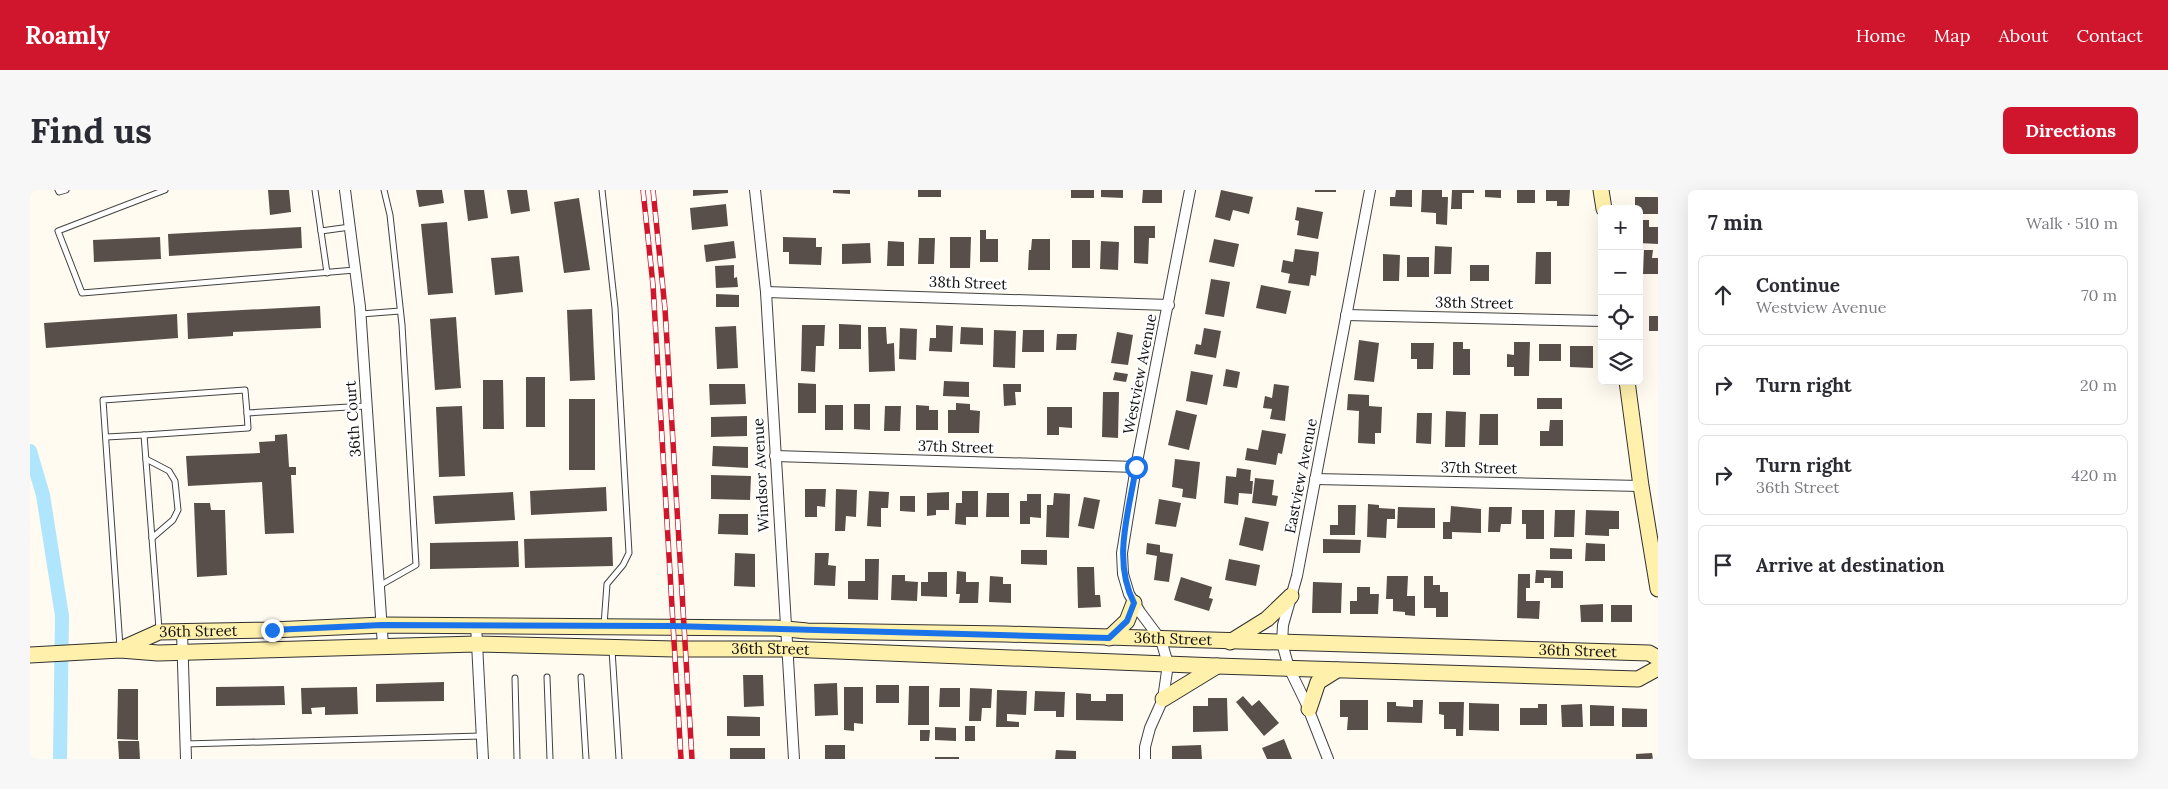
<!DOCTYPE html>
<meta charset="utf-8">
<style>
:root{--surface:#fff;--page:#f7f7f7;--text:#2b2b33;--muted:#7c7c81;--line:#e1e1e2;--accent:#d0162c}
body{margin:0;font-family:Lora,serif;background:var(--page);color:var(--text)}
.controls{position:absolute;right:15px;top:15px;display:grid;overflow:hidden;border-radius:8px;box-shadow:0 5px 20px #0002}
.controls button{width:45px;height:45px;display:grid;place-items:center;padding:0;border:0;border-bottom:1px solid var(--line);background:var(--surface);color:var(--text);font:25px sans-serif}
.stop{position:absolute;width:15px;height:15px;margin:-11px;border:4px solid #1a73e8;border-radius:50%;background:#fff}
.stop.end{background:#1a73e8;border-color:#fff;box-shadow:0 1px 5px #0008}
.list{margin:0;padding:0;list-style:none}
h2{display:flex;justify-content:space-between;align-items:center;height:65px;margin:0;padding:0 20px;font-size:21px}
h2 small{font-size:16px;font-weight:400;color:var(--muted)}
.list li{display:grid;grid-template-columns:32px 1fr auto;gap:15px;align-items:center;box-sizing:border-box;height:80px;margin:0 10px 10px;padding:0 10px;border:1px solid var(--line);border-radius:8px}
.list b{display:block;font-size:19px;white-space:nowrap}
.list p{margin:0;font-size:16px;white-space:nowrap;color:var(--muted)}
.list em{font-size:16px;font-style:normal;color:var(--muted)}
.icon{flex:none;width:28px;height:28px;fill:none;stroke:currentColor;stroke-width:2;stroke-linecap:round;stroke-linejoin:round}
.map{position:relative;flex:none;width:1628px;height:569px;overflow:hidden;border-radius:8px}
header{display:flex;align-items:center;gap:30px;box-sizing:border-box;height:70px;padding:0 25px;background:var(--accent);color:#fff}
header strong{font-size:24px}
nav{display:flex;gap:28px;margin-inline-start:auto;font-size:18px}
.intro{display:flex;align-items:center;justify-content:space-between;box-sizing:border-box;height:120px;padding:0 30px}
h1{margin:0;font-size:35px}
.button{padding:12px 22px;border-radius:8px;background:var(--accent);color:#fff;font-size:18px;font-weight:700}
main{display:flex;gap:30px;padding:0 30px}
aside{flex:1;background:var(--surface);border-radius:8px;box-shadow:0 5px 20px #0002}
.map>svg:first-child{display:block}
</style>
<header>
<strong>Roamly</strong>
<nav><a>Home</a><a>Map</a><a>About</a><a>Contact</a></nav>
</header>
<div class="intro"><h1>Find us</h1><a class="button">Directions</a></div>
<main>
<div class="map">
<svg width="1628" height="569" viewBox="0 0 1628 569">
<rect width="100%" height="100%" fill="#fffbf1"/>
<g fill="none" stroke-linecap="round" stroke-linejoin="round">
<polyline stroke="#afe5fd" stroke-width="14" points="0,261 13,305 32,426 30,569"/>
</g>
<g fill="#594f4a">
<polygon points="238,0 259,0 261,22 240,25"/>
<polygon points="386,0 412,0 414,13 389,17"/>
<polygon points="434,0 454,0 458,28 438,31"/>
<polygon points="477,0 497,0 500,21 481,24"/>
<polygon points="663,0 698,0 698,3 663,6"/>
<polygon points="803,0 820,0 820,4 803,3"/>
<rect x="888" y="0" width="23" height="7"/>
<rect x="1041" y="0" width="23" height="8"/>
<polygon points="1071,0 1093,0 1093,8 1071,7"/>
<polygon points="1113,0 1132,0 1132,13 1112,13"/>
<polygon points="1191,0 1223,7 1219,24 1203,20 1200,31 1185,27"/>
<rect x="1285" y="0" width="21" height="2"/>
<polygon points="1366,0 1382,0 1382,17 1360,16 1360,7 1365,7"/>
<polygon points="1392,0 1412,0 1412,7 1418,7 1417,35 1406,34 1406,23 1391,22"/>
<polygon points="1422,0 1444,0 1444,3 1432,3 1432,19 1421,19"/>
<polygon points="1455,0 1471,0 1471,8 1455,7"/>
<rect x="1487" y="0" width="18" height="13"/>
<polygon points="1516,0 1540,0 1539,16 1527,16 1527,11 1516,11"/>
<polygon points="1605,7 1628,7 1628,24 1609,24 1609,19 1605,19"/>
<polygon points="549,8 560,80 534,83 524,12"/>
<polygon points="696,14 698,36 662,40 660,18"/>
<polygon points="1267,17 1293,22 1288,49 1267,45 1269,31 1265,30"/>
<polygon points="1609,30 1619,30 1619,37 1628,37 1628,54 1609,53"/>
<polygon points="417,32 423,103 398,105 391,34"/>
<polygon points="1104,36 1125,36 1125,48 1119,48 1118,74 1104,73"/>
<polygon points="271,37 272,58 139,66 138,44"/>
<polygon points="950,40 956,40 956,49 968,49 968,72 950,72"/>
<polygon points="130,47 131,69 64,72 63,50"/>
<polygon points="753,47 786,48 786,57 792,57 791,75 759,74 759,62 753,62"/>
<polygon points="920,47 941,47 940,78 920,78"/>
<polygon points="889,48 905,48 904,74 888,74"/>
<polygon points="1002,49 1020,49 1020,80 998,80 999,60 1001,60"/>
<polygon points="1184,49 1209,54 1204,77 1179,72"/>
<rect x="1042" y="50" width="18" height="28"/>
<polygon points="704,51 706,68 676,72 674,55"/>
<polygon points="858,51 874,52 874,76 857,76"/>
<polygon points="1071,51 1089,52 1088,80 1070,79"/>
<polygon points="840,53 841,73 812,74 812,54"/>
<polygon points="1405,56 1422,57 1421,84 1404,84"/>
<polygon points="1265,59 1289,62 1286,86 1281,85 1279,96 1258,93 1260,84 1251,82 1253,70 1263,72"/>
<polygon points="1614,60 1623,60 1622,68 1628,68 1628,84 1613,84"/>
<polygon points="1506,62 1521,62 1521,94 1505,94"/>
<polygon points="1353,64 1370,65 1369,91 1353,91"/>
<polygon points="489,66 493,102 465,105 461,68"/>
<rect x="1377" y="67" width="22" height="20"/>
<polygon points="704,75 704,88 707,87 708,97 686,98 685,76"/>
<rect x="1440" y="75" width="19" height="16"/>
<polygon points="1181,89 1200,92 1194,127 1175,124"/>
<polygon points="1231,95 1261,101 1256,124 1226,118"/>
<polygon points="686,104 709,105 709,117 686,117"/>
<polygon points="290,116 291,138 203,142 203,146 158,149 157,123"/>
<polygon points="562,119 565,190 540,191 537,120"/>
<polygon points="147,124 148,148 16,158 14,133"/>
<rect x="1619" y="126" width="9" height="15"/>
<polygon points="426,127 431,198 405,200 400,129"/>
<polygon points="809,134 831,135 831,159 809,159"/>
<polygon points="772,135 795,135 794,156 786,156 785,182 771,181"/>
<polygon points="906,135 923,136 922,162 899,161 900,148 906,148"/>
<polygon points="706,136 708,178 687,179 685,137"/>
<polygon points="838,137 856,137 857,154 864,153 865,181 839,182"/>
<polygon points="931,137 953,138 953,155 930,154"/>
<polygon points="870,138 887,139 886,170 869,169"/>
<polygon points="1174,138 1191,141 1186,168 1164,164 1166,154 1171,155"/>
<polygon points="964,140 986,141 985,178 963,177"/>
<polygon points="993,140 1014,140 1014,162 992,162"/>
<polygon points="1087,142 1103,145 1098,175 1081,173"/>
<polygon points="1027,144 1047,144 1046,160 1026,160"/>
<polygon points="1329,150 1349,153 1344,192 1324,190"/>
<polygon points="1423,152 1433,152 1433,159 1440,159 1440,185 1423,185"/>
<polygon points="1484,152 1500,152 1499,186 1484,186 1484,177 1477,177 1477,164 1484,165"/>
<polygon points="1381,153 1404,153 1403,179 1387,179 1387,169 1381,169"/>
<rect x="1509" y="154" width="22" height="17"/>
<polygon points="1540,156 1563,156 1563,178 1540,177"/>
<polygon points="1196,179 1210,182 1207,198 1193,196"/>
<polygon points="1161,181 1183,185 1177,215 1156,211"/>
<polygon points="1085,182 1098,184 1096,192 1083,190"/>
<rect x="496" y="187" width="19" height="50"/>
<polygon points="453,190 473,190 474,239 453,239"/>
<polygon points="914,191 939,192 939,207 913,206"/>
<polygon points="768,193 786,194 786,223 768,223"/>
<polygon points="679,194 715,194 716,214 680,215"/>
<polygon points="973,194 991,194 991,202 985,202 986,215 974,216"/>
<polygon points="1244,194 1259,196 1255,231 1240,229 1242,219 1233,218 1235,206 1242,208"/>
<polygon points="1073,202 1089,202 1088,248 1072,247"/>
<polygon points="1318,204 1339,205 1339,216 1352,217 1351,243 1345,243 1345,254 1328,253 1329,221 1317,220"/>
<rect x="1507" y="208" width="25" height="11"/>
<rect x="539" y="209" width="26" height="71"/>
<polygon points="926,213 940,214 940,220 950,221 949,243 918,243 918,220 926,220"/>
<polygon points="824,214 840,214 840,240 824,239"/>
<rect x="795" y="215" width="18" height="25"/>
<polygon points="886,215 899,216 899,220 908,220 908,240 886,240"/>
<polygon points="432,216 435,286 409,287 406,217"/>
<polygon points="855,216 871,216 870,241 854,241"/>
<polygon points="1017,217 1042,217 1042,238 1029,237 1029,245 1017,245"/>
<polygon points="1146,220 1167,225 1159,260 1138,255"/>
<polygon points="1416,221 1436,222 1435,257 1415,257"/>
<polygon points="1387,223 1402,223 1401,254 1386,253"/>
<polygon points="1450,224 1468,224 1468,255 1449,255"/>
<polygon points="717,226 717,246 681,247 681,227"/>
<polygon points="1520,230 1533,230 1533,256 1510,256 1510,241 1519,241"/>
<polygon points="1232,240 1256,244 1252,264 1248,263 1246,275 1215,270 1217,258 1228,260"/>
<polygon points="257,244 259,277 266,277 266,285 261,285 264,343 235,344 232,292 158,296 156,266 230,263 229,252 245,251 245,245"/>
<polygon points="683,256 718,257 718,278 682,276"/>
<polygon points="1145,269 1170,272 1166,309 1152,307 1153,299 1142,297"/>
<polygon points="1207,278 1221,280 1220,291 1223,291 1222,304 1209,303 1208,315 1194,313 1196,286 1206,287"/>
<polygon points="681,285 721,286 720,310 681,309"/>
<polygon points="1225,288 1244,290 1242,305 1248,306 1246,316 1222,313"/>
<polygon points="576,297 577,321 501,325 500,301"/>
<polygon points="775,299 796,299 795,317 787,316 787,327 775,327"/>
<polygon points="806,299 827,300 826,327 816,326 815,341 805,341"/>
<polygon points="839,301 859,302 858,318 851,318 851,337 837,336"/>
<polygon points="932,301 948,301 948,327 936,327 936,335 925,334 926,313 932,313"/>
<polygon points="483,302 485,330 405,334 403,306"/>
<polygon points="919,302 919,320 906,320 906,325 897,326 897,303"/>
<polygon points="957,303 979,303 979,327 956,327"/>
<polygon points="1024,303 1040,304 1039,348 1016,347 1017,315 1023,315"/>
<polygon points="997,304 1011,304 1011,328 1000,327 1000,334 990,334 990,311 997,311"/>
<polygon points="870,306 885,306 885,322 870,321"/>
<polygon points="1054,307 1070,310 1064,339 1048,336"/>
<polygon points="1129,309 1151,313 1146,337 1125,334"/>
<polygon points="164,313 180,313 181,320 195,320 197,385 167,387"/>
<polygon points="1338,314 1349,315 1349,318 1365,319 1365,329 1357,329 1356,348 1337,347"/>
<polygon points="1308,315 1326,315 1325,345 1300,345 1300,335 1308,335"/>
<polygon points="1421,316 1451,319 1451,343 1422,342 1422,349 1413,349 1413,332 1420,332"/>
<polygon points="1368,317 1405,318 1405,338 1367,338"/>
<polygon points="1459,317 1482,317 1481,334 1471,334 1470,342 1458,342"/>
<polygon points="1492,320 1514,320 1514,349 1496,349 1496,334 1492,334"/>
<polygon points="1525,320 1545,320 1544,347 1524,347"/>
<polygon points="1556,320 1589,321 1589,339 1579,339 1579,346 1555,345"/>
<polygon points="689,324 718,324 718,345 688,344"/>
<polygon points="1215,327 1239,332 1233,361 1209,355"/>
<polygon points="582,347 583,376 495,378 494,349"/>
<polygon points="1293,349 1331,350 1330,363 1293,363"/>
<polygon points="488,351 489,377 400,379 400,353"/>
<polygon points="1117,353 1130,355 1130,362 1143,364 1139,392 1124,390 1127,366 1116,364"/>
<polygon points="1556,353 1575,354 1575,371 1555,371"/>
<polygon points="1520,358 1542,359 1542,369 1520,369"/>
<polygon points="991,360 1017,360 1017,375 991,374"/>
<polygon points="705,363 725,364 725,397 704,396"/>
<polygon points="785,363 799,363 798,375 806,376 805,396 784,395"/>
<polygon points="835,369 849,369 848,410 818,409 818,391 835,391"/>
<polygon points="1199,369 1230,375 1226,396 1195,390"/>
<polygon points="1047,377 1064,377 1065,405 1070,405 1071,417 1048,418"/>
<polygon points="1506,380 1533,381 1533,398 1521,398 1521,388 1514,388 1514,393 1505,393"/>
<polygon points="927,381 936,382 936,392 949,392 948,413 929,413 930,404 926,404"/>
<polygon points="898,382 917,382 917,407 891,406 891,392 898,392"/>
<polygon points="1488,384 1500,384 1500,398 1496,398 1496,411 1510,411 1509,429 1487,428"/>
<polygon points="862,385 875,385 875,391 888,392 887,411 861,410"/>
<polygon points="960,386 973,387 973,394 981,394 981,413 959,412"/>
<polygon points="1357,386 1378,386 1377,406 1385,406 1385,426 1375,425 1375,422 1363,421 1363,409 1356,409"/>
<polygon points="1394,386 1403,386 1403,395 1410,395 1410,402 1418,402 1418,427 1406,427 1406,418 1394,418"/>
<polygon points="1151,387 1182,397 1179,408 1183,409 1179,421 1144,410"/>
<polygon points="1283,392 1312,393 1311,423 1282,423"/>
<polygon points="1327,397 1340,397 1340,404 1349,404 1348,424 1320,424 1320,411 1327,411"/>
<polygon points="1573,414 1573,432 1551,432 1550,415"/>
<rect x="1581" y="415" width="21" height="17"/>
<polygon points="713,485 733,485 734,516 714,517"/>
<polygon points="414,492 414,511 346,512 346,494"/>
<polygon points="807,493 808,525 785,526 784,494"/>
<rect x="846" y="495" width="23" height="18"/>
<polygon points="254,496 255,515 186,516 186,497"/>
<polygon points="879,496 899,496 899,535 878,535"/>
<polygon points="327,497 328,524 295,525 295,517 281,518 282,524 272,524 271,498"/>
<polygon points="814,497 833,497 833,534 824,533 824,541 814,540"/>
<polygon points="910,498 930,498 930,517 909,517"/>
<polygon points="940,498 962,499 961,518 952,518 951,531 939,531"/>
<polygon points="88,499 108,499 108,550 87,549"/>
<polygon points="967,500 997,501 996,525 977,524 977,531 989,532 989,537 966,537"/>
<polygon points="1005,501 1035,502 1034,527 1026,527 1026,521 1004,521"/>
<polygon points="1046,503 1061,504 1061,511 1076,511 1076,504 1093,504 1093,531 1046,530"/>
<polygon points="1213,506 1222,516 1229,510 1249,533 1234,546 1206,512"/>
<polygon points="1178,508 1197,508 1198,541 1163,542 1163,516 1178,516"/>
<polygon points="1310,510 1338,510 1338,540 1317,540 1318,527 1310,527"/>
<polygon points="1383,510 1393,510 1392,533 1357,532 1357,512 1366,512 1366,516 1383,517"/>
<polygon points="1409,512 1434,512 1433,546 1426,546 1426,539 1414,539 1414,525 1409,524"/>
<polygon points="1439,513 1469,514 1469,541 1439,540"/>
<polygon points="1508,514 1517,514 1517,535 1490,535 1490,518 1508,518"/>
<polygon points="1552,514 1553,537 1532,537 1531,515"/>
<polygon points="1560,515 1584,516 1584,536 1560,536"/>
<polygon points="1592,518 1617,519 1617,537 1592,537"/>
<polygon points="697,526 730,527 730,546 697,546"/>
<rect x="935" y="536" width="10" height="15"/>
<polygon points="905,537 926,538 926,551 905,550"/>
<polygon points="890,540 900,540 899,551 890,551"/>
<polygon points="1254,549 1262,569 1237,569 1232,558"/>
<polygon points="88,551 109,551 110,569 89,569"/>
<rect x="795" y="555" width="20" height="14"/>
<polygon points="1171,555 1172,569 1142,569 1142,556"/>
<rect x="700" y="558" width="35" height="11"/>
<polygon points="1026,560 1046,561 1046,569 1025,569"/>
<polygon points="1622,563 1623,569 1606,569 1606,564"/>
<rect x="905" y="567" width="24" height="2"/>
</g>
<g fill="none" stroke-linecap="round" stroke-linejoin="round">
<defs>
<g id="lane">
<polyline points="28,0 29,2 36,0"/>
<polyline points="135,0 28,41 52,103 325,80"/>
<polyline points="285,0 297,83"/>
<polyline points="572,0 585,118 599,363 593,375 577,394 574,435"/>
<polyline points="291,41 320,37"/>
<polyline points="331,124 370,121"/>
<polyline points="114,245 218,238 217,223"/>
<polyline points="76,247 114,245 129,439"/>
<polyline points="116,269 139,281 145,291 148,320 143,330 122,348"/>
<polyline points="349,396 386,375 372,135 360,25 354,0"/>
<polyline points="90,457 73,210 215,200 217,223 336,216"/>
<polyline points="582,460 589,569"/>
<polyline points="517,487 520,569"/>
<polyline points="551,487 556,569"/>
<polyline points="485,488 487,569"/>
<polyline points="155,554 451,546"/>
</g>
<g id="street">
<polyline points="315,0 330,117 353,456"/>
<polyline points="725,0 736,102 764,569"/>
<polyline points="736,102 1139,115"/>
<polyline points="1316,125 1572,131"/>
<polyline points="745,266 1106,277"/>
<polyline points="1285,289 1611,296"/>
<polyline points="446,434 453,569"/>
<polyline points="152,442 156,569"/>
<polyline points="1115,569 1115,557 1120,538 1133,509 1138,474 1131,450 1110,422 1099,404 1093,384 1092,363 1106,277 1160,0"/>
<polyline points="1298,569 1276,513 1259,478 1252,453 1253,435 1267,386 1340,0"/>
</g>
<g id="secondary">
<polyline points="1571,0 1574,19"/>
<polyline points="1597,191 1611,296 1628,399"/>
<polyline points="1079,448 1097,431 1104,413"/>
<polyline points="1200,452 1237,429 1261,406"/>
<path id="s1" d="M 91,459 L 129,442 L 242,440 L 352,435 L 746,438 L 777,441 L 975,444 L 1619,463 L 1628,468"/>
<path id="s2" d="M 0,465 L 90,460 L 128,463 L 446,454 L 644,459 L 757,459 L 1187,476 L 1608,489 L 1628,478"/>
<polyline points="1133,509 1187,476"/>
<polyline points="1279,519 1288,492 1307,480"/>
</g>
</defs>
<use href="#lane" stroke="#424242" stroke-width="7"/>
<use href="#street" stroke="#424242" stroke-width="12"/>
<use href="#secondary" stroke="#313131" stroke-width="17"/>
<use href="#lane" stroke="#fff" stroke-width="5"/>
<use href="#street" stroke="#fff" stroke-width="10"/>
<use href="#secondary" stroke="#fff0ac" stroke-width="15"/>
<defs>
<g id="rail">
<polyline points="613,0 623,95 651,569"/>
<polyline points="623,0 635,119 662,569"/>
</g>
</defs>
<use href="#rail" stroke="#d0162c" stroke-width="5.5"/>
<use href="#rail" stroke="#fff" stroke-width="4" stroke-dasharray="11" stroke-linecap="butt"/>
</g>
<g fill="none" stroke-linecap="round" stroke-linejoin="round">
<path stroke="#1a73e8" stroke-width="6" d="M 242,440 L 352,435 L 642,436 L 1079,448 L 1097,431 L 1104,413 C 1082,370 1099,322 1106,277"/>
</g>
<g text-anchor="middle" stroke-width="5" stroke-linejoin="round" paint-order="stroke">
<g font-size="15" fill="#0f0f0f" stroke="#fff">
<text transform="translate(938 93) rotate(2)" y="5">38th Street</text>
<text transform="translate(1444 113) rotate(1)" y="5">38th Street</text>
<text transform="translate(1110 184) rotate(-79)" y="5">Westview Avenue</text>
<text transform="translate(323 229) rotate(-94)" y="5">36th Court</text>
<text transform="translate(926 257) rotate(2)" y="5">37th Street</text>
<text transform="translate(1449 278) rotate(1)" y="5">37th Street</text>
<text transform="translate(731 285) rotate(-93)" y="5">Windsor Avenue</text>
<text transform="translate(1271 286) rotate(-79)" y="5">Eastview Avenue</text>
<text dy="5" stroke="none"><textPath href="#s1" startOffset="81">36th Street</textPath></text>
<text dy="5" stroke="none"><textPath href="#s1" startOffset="1056">36th Street</textPath></text>
<text dy="5" stroke="none"><textPath href="#s2" startOffset="741">36th Street</textPath></text>
<text dy="5" stroke="none"><textPath href="#s1" startOffset="1461">36th Street</textPath></text>
</g>
</g>
</svg>
<div class="controls">
<button>+</button>
<button>−</button>
<button><svg class="icon" aria-label="locate" viewBox="0 0 24 24"><circle cx="12" cy="12" r="6"/><path d="M12 2v4M12 18v4M2 12h4M18 12h4"/></svg></button>
<button><svg class="icon" aria-label="layers" viewBox="0 0 24 24"><path d="M12 4l9 5-9 5-9-5zM3 14l9 5 9-5"/></svg></button>
</div>
<div class="stop" style="left:1106px;top:277px"></div>
<div class="stop end" style="left:242px;top:440px"></div>
</div>
<aside>
<h2>7 min<small>Walk · 510 m</small></h2>
<ul class="list">
<li><svg class="icon" aria-label="ahead" viewBox="0 0 24 24"><path d="M12 20V5M6 11l6-6 6 6"/></svg><div><b>Continue</b><p>Westview Avenue</p></div><em>70 m</em></li>
<li><svg class="icon" aria-label="right" viewBox="0 0 24 24"><path d="M7 20v-9h11M14 6l5 5-5 5"/></svg><div><b>Turn right</b></div><em>20 m</em></li>
<li><svg class="icon" aria-label="right" viewBox="0 0 24 24"><path d="M7 20v-9h11M14 6l5 5-5 5"/></svg><div><b>Turn right</b><p>36th Street</p></div><em>420 m</em></li>
<li><svg class="icon" aria-label="arrive" viewBox="0 0 24 24"><path d="M6 21V4h12l-3 4 3 4H6"/></svg><div><b>Arrive at destination</b></div></li>
</ul>
</aside>
</main>
